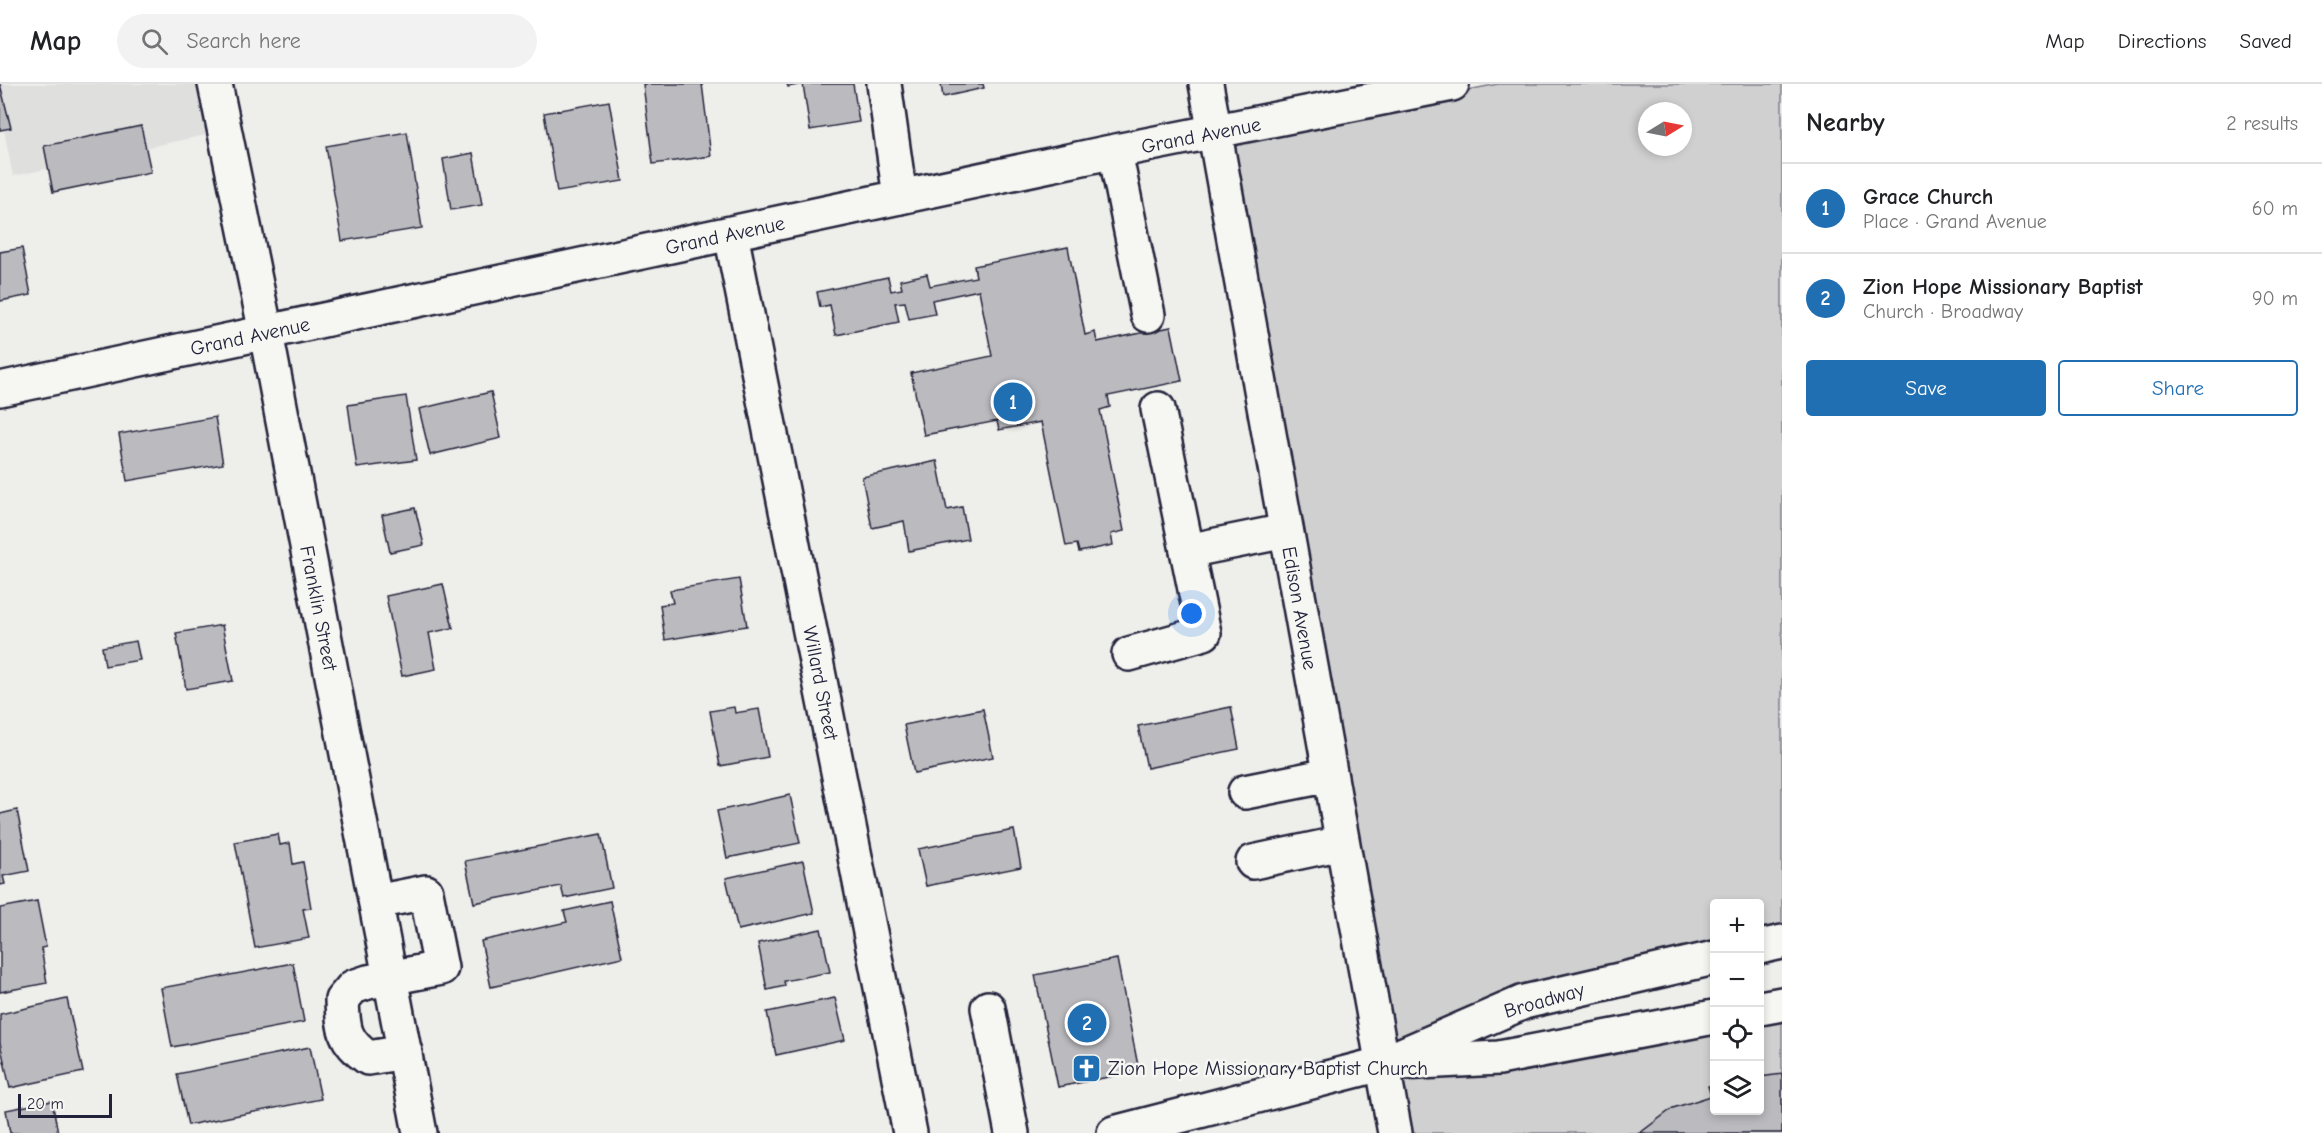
<!DOCTYPE html>
<meta charset="utf-8">
<style>
:root{--surface:#fff;--page:#f2f2f2;--text:#202124;--muted:#757577;--line:#e0e0e0;--accent:#1f6fb2}
body{margin:0;font-family:"Comic Neue",sans-serif;background:var(--page);color:var(--text)}
.controls{position:absolute;right:18px;bottom:18px;display:grid;overflow:hidden;border-radius:6px;box-shadow:0 3px 9px #0003}
.controls button{width:54px;height:54px;display:grid;place-items:center;padding:0;border:0;border-bottom:2px solid var(--line);background:var(--surface);color:var(--text);font:30px sans-serif}
.compass{position:absolute;left:1638px;top:18px;width:54px;height:54px;border-radius:50%;background:var(--surface);box-shadow:0 3px 9px #0003;rotate:80deg}
.scale{position:absolute;left:18px;bottom:15px;width:94px;box-sizing:border-box;padding-left:6px;border:3px solid #22223b;border-top:0;font-size:16px;line-height:21px;white-space:nowrap;color:#22223b;-webkit-text-stroke:4px #f6f6f2;paint-order:stroke}
.you{position:absolute;left:1192px;top:530px;width:21px;height:21px;margin:-15px;border:4px solid #fff;border-radius:50%;background:#1a73e8;box-shadow:0 0 0 9px #1a73e833}
.badge{display:grid;place-items:center;width:39px;height:39px;border-radius:50%;background:var(--accent);color:#fff;font-size:20px;font-weight:700}
.pin{position:absolute;translate:-50% -50%;border:3px solid #fff;box-shadow:0 2px 6px #0006}
.list{margin:0;padding:0;list-style:none}
h2{display:flex;justify-content:space-between;align-items:center;height:78px;margin:0;padding:0 24px;font-size:26px}
h2 small{font-size:20px;font-weight:400;color:var(--muted)}
.list li{display:grid;grid-template-columns:39px 1fr auto;gap:18px;align-items:center;box-sizing:border-box;height:90px;padding:0 24px;border-top:2px solid var(--line)}
.list b{display:block;font-size:22px;white-space:nowrap}
.list p{margin:0;font-size:20px;white-space:nowrap;color:var(--muted)}
.list em{font-size:20px;font-style:normal;color:var(--muted)}
.actions{display:flex;gap:12px;padding:18px 24px}
.actions a{flex:1;padding:14px 0;border:2px solid var(--accent);border-radius:6px;text-align:center;font-size:21px;color:var(--accent)}
.actions .main{background:var(--accent);color:#fff}
.icon{flex:none;width:33px;height:33px;fill:none;stroke:currentColor;stroke-width:2;stroke-linecap:round;stroke-linejoin:round}
.map{position:relative;flex:none;width:1782px;height:1049px;overflow:hidden}
header{display:flex;align-items:center;gap:36px;box-sizing:border-box;height:84px;padding:0 30px;background:var(--surface);border-bottom:2px solid var(--line)}
header strong{font-size:28px}
nav{display:flex;gap:33px;margin-inline-start:auto;font-size:21px}
.search{width:420px;height:54px;background:var(--page);display:flex;align-items:center;gap:15px;box-sizing:border-box;padding:0 21px;border-radius:33px;color:var(--muted);font-size:22px}
main{display:flex}
aside{flex:1;background:var(--surface)}
.map>svg:first-child{display:block}
</style>
<header>
<strong>Map</strong>
<div class="search"><svg class="icon" aria-label="search" viewBox="0 0 24 24"><circle cx="10" cy="10" r="6"/><path d="M15 15l6 6"/></svg>Search here</div>
<nav><a>Map</a><a>Directions</a><a>Saved</a></nav>
</header>
<main>
<div class="map">
<svg width="1782" height="1049" viewBox="0 0 1782 1049">
<rect width="100%" height="100%" fill="#eeeeeb"/>
<filter id="ink" filterUnits="userSpaceOnUse"><feTurbulence type="fractalNoise" baseFrequency=".0167" numOctaves="2"/><feDisplacementMap in="SourceGraphic" scale="12" xChannelSelector="R" yChannelSelector="G"/><feConvolveMatrix kernelMatrix="1 2 1 2 8 2 1 2 1" color-interpolation-filters="sRGB"/></filter>
<g filter="url(#ink)">
<polygon fill="#dfdfde" points="0,0 236,0 229,46 13,92 0,26"/>
<g fill="#d0d0d1" stroke="#797986" stroke-width="1.5" fill-rule="evenodd">
<path d="M 1498,0 L 1782,0 L 1782,857 L 1760,862 L 1760,820 L 1714,820 L 1714,871 L 1385,968 L 1226,54 ZM 1647,27 L 1683,27 L 1683,63 L 1647,63 Z"/>
<polygon points="1782,928 1782,1049 1403,1049 1391,987 1714,942 1714,1026 1760,1026 1760,933"/>
</g>
<g fill="#bbbbbf" stroke="#22223b" stroke-width="1.5">
<polygon points="0,0 11,44 0,46"/>
<polygon points="643,0 702,0 711,72 653,80"/>
<polygon points="787,0 853,0 859,38 810,46 803,0 788,3"/>
<polygon points="941,0 983,0 984,4 943,13"/>
<polygon points="609,17 623,97 557,108 544,29"/>
<polygon points="141,42 151,88 53,108 44,62"/>
<polygon points="407,48 422,144 342,157 326,62"/>
<polygon points="473,69 482,121 451,126 443,75"/>
<polygon points="1068,163 1085,251 1095,248 1097,258 1171,243 1182,297 1108,312 1110,323 1100,326 1124,447 1111,450 1113,461 1079,468 1077,460 1066,462 1041,338 999,346 997,337 924,351 911,289 992,272 979,206 932,216 935,230 909,235 905,218 895,219 899,238 836,251 830,221 820,223 817,208 888,193 891,207 902,205 900,196 927,190 930,202 976,193 974,182"/>
<polygon points="22,164 31,211 0,217 0,168"/>
<polygon points="491,308 501,354 430,371 419,325"/>
<polygon points="406,312 416,376 357,384 348,321"/>
<polygon points="215,333 223,380 127,397 119,350"/>
<polygon points="937,377 947,426 962,423 968,455 909,467 904,437 872,444 862,393"/>
<polygon points="415,424 424,461 390,468 382,431"/>
<polygon points="739,495 747,542 665,556 660,521 673,519 670,506"/>
<polygon points="443,500 453,544 429,549 436,585 402,592 386,512"/>
<polygon points="222,541 233,597 186,605 176,549"/>
<polygon points="136,557 140,576 105,582 102,563"/>
<polygon points="734,623 735,629 759,625 768,673 720,682 710,627"/>
<polygon points="1231,623 1239,665 1147,684 1138,642"/>
<polygon points="983,625 993,673 914,689 904,641"/>
<polygon points="790,711 800,759 727,774 717,727"/>
<polygon points="17,726 29,787 3,792 5,800 0,801 0,730"/>
<polygon points="1014,746 1021,783 926,802 918,765"/>
<polygon points="278,750 280,761 290,759 293,780 303,778 311,824 303,825 309,854 255,864 235,758"/>
<polygon points="601,750 612,804 564,814 561,802 474,819 465,777"/>
<polygon points="803,777 814,829 738,846 726,794"/>
<polygon points="37,817 46,863 41,864 47,899 0,908 0,824"/>
<polygon points="610,817 622,873 491,903 481,857 567,838 564,827"/>
<polygon points="821,845 830,888 784,897 785,902 767,906 758,859"/>
<polygon points="1117,875 1139,987 1058,1003 1035,891"/>
<polygon points="293,879 304,938 172,963 161,904"/>
<polygon points="835,914 845,956 776,971 767,928"/>
<polygon points="67,915 83,988 10,1004 0,959 0,930"/>
<polygon points="310,963 321,1015 188,1041 177,990"/>
<polygon points="1782,990 1782,1049 1640,1049 1673,1024 1711,1012 1708,1002 1714,1001 1714,1026 1760,1026 1760,993"/>
<polygon points="52,1017 58,1049 10,1049 6,1026"/>
</g>
<g fill="none" stroke-linecap="round" stroke-linejoin="round">
<defs>
<g id="minor">
<polyline points="215,0 266,249 420,1049"/>
<polyline points="884,0 900,113"/>
<polyline points="1206,0 1395,1049"/>
<polyline points="1115,68 1148,231"/>
<polyline points="731,150 910,1049"/>
<polyline points="0,305 1106,69 1452,0"/>
<polyline points="1187,467 1286,447"/>
<polyline points="1129,570 1204,549 1158,325"/>
<polyline points="1245,708 1330,691"/>
<polyline points="1253,778 1342,759"/>
<path d="M 376,818 L 426,808 L 441,884 L 368,898 L 353,903 L 342,916 C 343,945 344,957 368,974 L 405,968"/>
<polyline points="1760,863 1782,858"/>
<polyline points="988,924 1012,1049"/>
<polyline points="1760,924 1782,920"/>
<polyline points="1400,979 1499,974 1714,933"/>
<polyline points="1114,1049 1381,980 1524,918 1714,874"/>
</g>
</defs>
<use href="#minor" stroke="#22223b" stroke-width="38"/>
<use href="#minor" stroke="#f6f6f2" stroke-width="33"/>
</g>
</g>
<defs>
<symbol id="church-square" viewBox="-11 -11 22 22"><rect x="-9" y="-9" width="18" height="18" rx="4" fill="#1f6fb2" stroke="#f6f6f2"/><path d="M-1.2-6h2.4v3.5h3.3v2.4h-3.3V6h-2.4V-.1h-3.3v-2.4h3.3Z" fill="#fff"/></symbol>
</defs>
<g fill-rule="evenodd">
<use href="#church-square" x="1070" y="968" width="33" height="33"/>
</g>
<g text-anchor="middle" stroke-width="5" stroke-linejoin="round" paint-order="stroke">
<g font-size="20" fill="#22223b" stroke="#f6f6f2">
<text transform="translate(1201 51) rotate(-11)" y="7">Grand Avenue</text>
<text transform="translate(725 151) rotate(-12)" y="7">Grand Avenue</text>
<text transform="translate(250 252) rotate(-12)" y="7">Grand Avenue</text>
<text transform="translate(319 524) rotate(79)" y="7">Franklin Street</text>
<text transform="translate(1300 524) rotate(80)" y="7">Edison Avenue</text>
<text transform="translate(821 599) rotate(79)" y="7">Willard Street</text>
<text transform="translate(1544 916) rotate(-16)" y="7">Broadway</text>
</g>
<g font-size="20" fill="#22223b" stroke="#f6f6f2" text-anchor="start">
<text x="1108" y="991">Zion Hope Missionary Baptist Church</text>
</g>
</g>
</svg>
<div class="controls">
<button>+</button>
<button>−</button>
<button><svg class="icon" aria-label="locate" viewBox="0 0 24 24"><circle cx="12" cy="12" r="6"/><path d="M12 2v4M12 18v4M2 12h4M18 12h4"/></svg></button>
<button><svg class="icon" aria-label="layers" viewBox="0 0 24 24"><path d="M12 4l9 5-9 5-9-5zM3 14l9 5 9-5"/></svg></button>
</div>
<svg class="compass" viewBox="-18 -18 36 36"><path d="M0-13l5 13h-10z" fill="#e53935"/><path d="M0 13l5-13h-10z" fill="#757577"/></svg>
<div class="scale">20 m</div>
<div class="you"></div>
<div class="pin badge" style="left:1013px;top:318px">1</div>
<div class="pin badge" style="left:1087px;top:939px">2</div>
</div>
<aside>
<h2>Nearby<small>2 results</small></h2>
<ul class="list">
<li><span class="badge">1</span><div><b>Grace Church</b><p>Place · Grand Avenue</p></div><em>60 m</em></li>
<li><span class="badge">2</span><div><b>Zion Hope Missionary Baptist</b><p>Church · Broadway</p></div><em>90 m</em></li>
</ul>
<div class="actions"><a class="main">Save</a><a>Share</a></div>
</aside>
</main>
